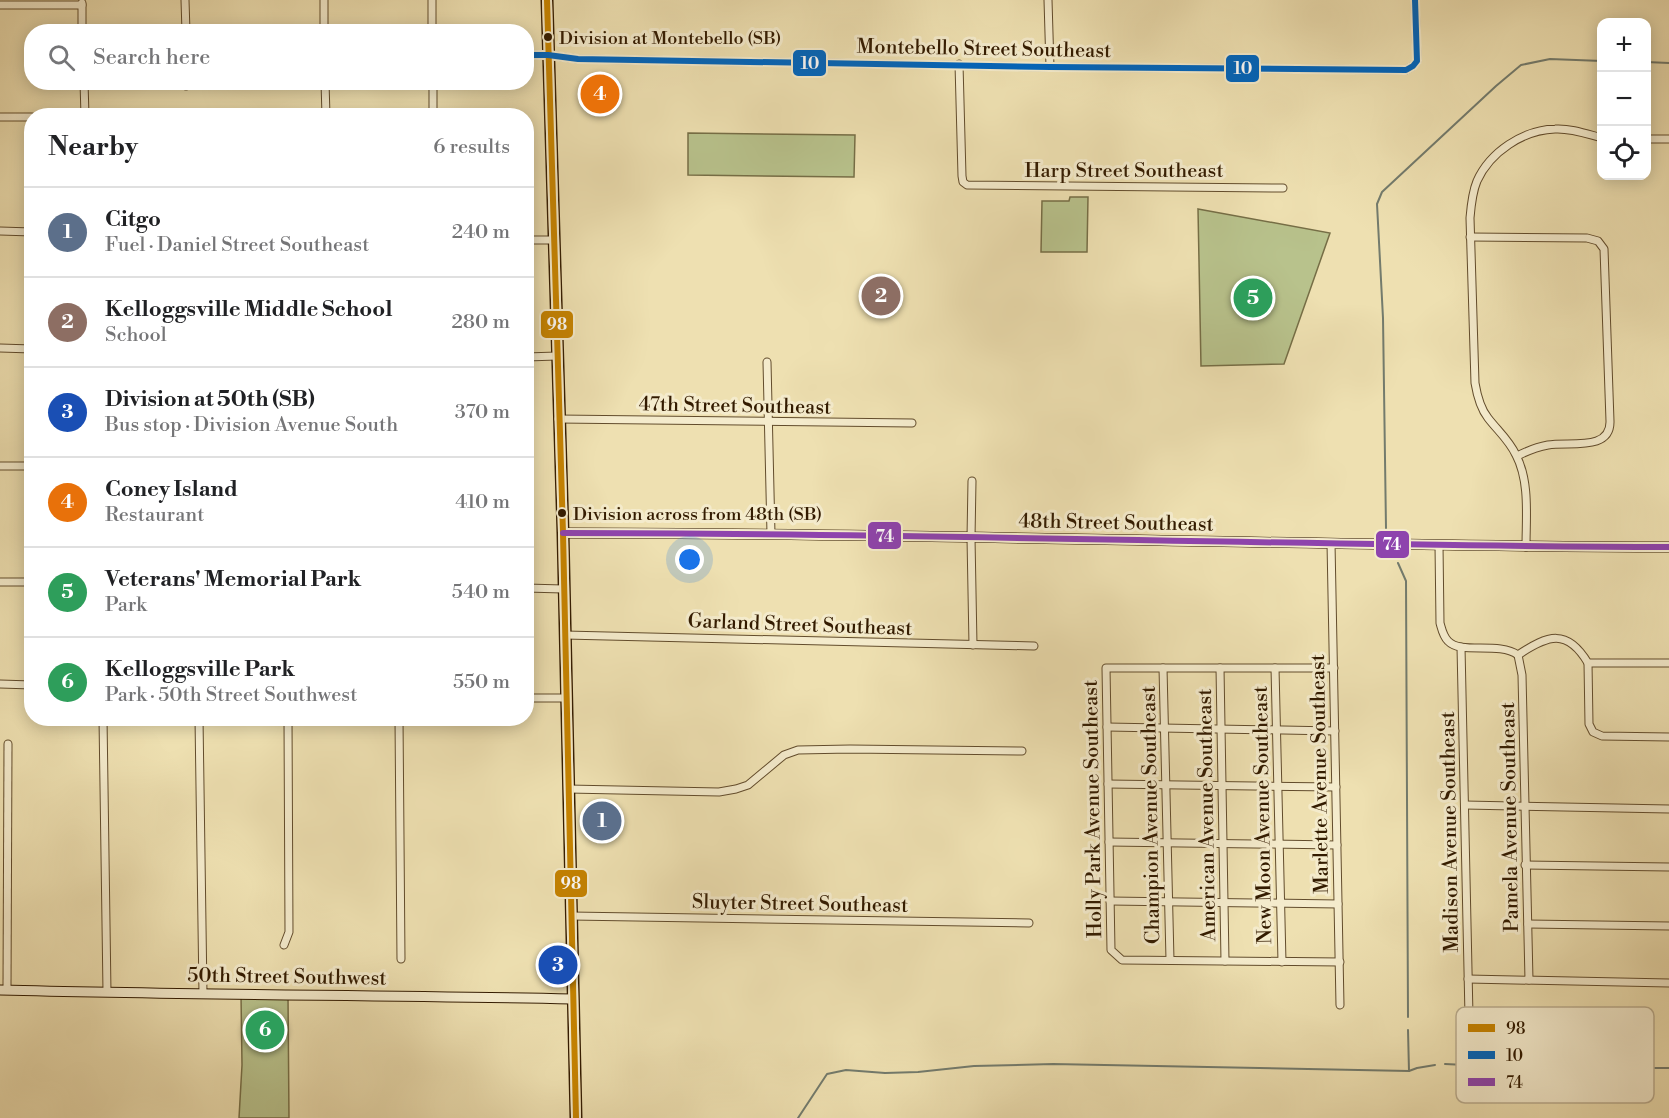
<!DOCTYPE html>
<meta charset="utf-8">
<style>
:root{--surface:#fff;--page:#f2f2f2;--text:#202124;--muted:#757577;--line:#e0e0e0;--accent:#111827}
body{margin:0;font-family:"Libre Bodoni",serif;background:var(--page);color:var(--text)}
.controls{position:absolute;right:18px;top:18px;display:grid;overflow:hidden;border-radius:12px;box-shadow:0 3px 15px #0003}
.controls button{width:54px;height:54px;display:grid;place-items:center;padding:0;border:0;border-bottom:2px solid var(--line);background:var(--surface);color:var(--text);font:30px sans-serif}
.you{position:absolute;left:690px;top:560px;width:21px;height:21px;margin:-15px;border:4px solid #fff;border-radius:50%;background:#1a73e8;box-shadow:0 0 0 9px #1a73e833}
.badge{display:grid;place-items:center;width:39px;height:39px;border-radius:50%;background:var(--accent);color:#fff;font-size:20px;font-weight:700}
.pin{position:absolute;translate:-50% -50%;border:3px solid #fff;box-shadow:0 2px 6px #0006}
.list{margin:0;padding:0;list-style:none}
h2{display:flex;justify-content:space-between;align-items:center;height:78px;margin:0;padding:0 24px;font-size:26px}
h2 small{font-size:20px;font-weight:400;color:var(--muted)}
.list li{display:grid;grid-template-columns:39px 1fr auto;gap:18px;align-items:center;box-sizing:border-box;height:90px;padding:0 24px;border-top:2px solid var(--line)}
.list b{display:block;font-size:22px;white-space:nowrap}
.list p{margin:0;font-size:20px;white-space:nowrap;color:var(--muted)}
.list em{font-size:20px;font-style:normal;color:var(--muted)}
.icon{flex:none;width:33px;height:33px;fill:none;stroke:currentColor;stroke-width:2;stroke-linecap:round;stroke-linejoin:round}
.map{position:relative;flex:none;width:1669px;height:1118px;overflow:hidden}
.search{position:absolute;background:var(--surface);box-shadow:0 3px 15px #0003;left:24px;top:24px;width:510px;height:66px;display:flex;align-items:center;gap:15px;box-sizing:border-box;padding:0 21px;border-radius:24px;color:var(--muted);font-size:22px}
.panel{position:absolute;background:var(--surface);box-shadow:0 3px 15px #0003;left:24px;top:108px;width:510px;height:618px;border-radius:24px}
.map>svg:first-child{display:block}
</style>
<div class="map">
<svg width="1669" height="1118" viewBox="0 0 1669 1118">
<rect width="100%" height="100%" fill="#eee0b1"/>
<filter id="stains"><feTurbulence type="fractalNoise" baseFrequency=".00333" numOctaves="4"/><feColorMatrix values="0 0 0 0 .2 0 0 0 0 .09 0 0 0 0 .02 0 0 0 .5 -.17"/></filter>
<radialGradient id="worn" r=".72"><stop offset=".6" stop-color="#630" stop-opacity="0"/><stop offset="1" stop-color="#630" stop-opacity=".3"/></radialGradient>
<g fill="#b8c28c" stroke="#766e46" stroke-width="1.5">
<polygon points="688,133 855,135 854,177 688,175"/>
<polygon points="1070,197 1088,197 1087,252 1041,252 1042,201 1069,201"/>
<polygon points="1198,209 1330,233 1284,364 1201,366"/>
<polygon points="241,995 288,996 289,1118 239,1118 242,1065"/>
</g>
<g fill="none" stroke-linecap="round" stroke-linejoin="round">
<g stroke="#737b6d" stroke-width="2">
<polyline points="1646,62 1669,63"/>
<polyline points="1386,528 1383,318 1377,204 1382,192 1496,86 1521,65 1550,59 1602,61"/>
<polyline points="1398,563 1406,581 1408,1017"/>
<polyline points="1408,1030 1409,1071"/>
<polyline points="1445,1064 1546,1069 1570,1064 1592,1064 1619,1068 1669,1068"/>
<polyline points="798,1118 827,1074 846,1070 885,1073 918,1072 974,1066 1053,1064 1409,1071 1417,1068 1435,1065"/>
</g>
<defs>
<g id="street">
<polyline points="185,0 186,32"/>
<polyline points="324,0 324,32"/>
<polyline points="432,0 432,32"/>
<polyline points="1048,0 1050,67"/>
<polyline points="82,3 82,32"/>
<polyline points="0,5 82,5"/>
<polyline points="526,55 548,55 578,59 1050,67 1406,70 1413,66 1417,61 1415,0"/>
<polyline points="959,64 962,176 963,182 967,185 1283,188"/>
<polyline points="84,82 85,116"/>
<polyline points="186,82 186,86"/>
<polyline points="325,82 326,116"/>
<polyline points="433,82 433,116"/>
<polyline points="0,117 32,117"/>
<polyline points="1646,139 1669,139"/>
<polyline points="0,231 32,232"/>
<path d="M 1470,237 L 1587,238 L 1598,241 L 1604,249 L 1610,421 C 1611,452 1568,441 1548,445 C 1537,447 1527,451 1517,456"/>
<polyline points="526,240 554,240"/>
<polyline points="0,348 32,349"/>
<polyline points="526,357 557,356"/>
<polyline points="767,362 771,534"/>
<polyline points="558,419 912,423"/>
<polyline points="0,466 32,466"/>
<polyline points="972,481 971,538 973,645"/>
<polyline points="1331,543 1340,1005"/>
<path d="M 1439,545 L 1440,623 C 1442,630 1443,636 1448,641 C 1461,655 1498,641 1518,655 C 1548,635 1567,628 1588,663 L 1669,663"/>
<path d="M 1526,547 C 1526,517 1530,482 1516,455 C 1509,440 1498,431 1488,418 C 1480,408 1477,395 1475,383 L 1470,218 C 1471,206 1472,193 1477,181 C 1490,152 1523,130 1555,129 C 1571,128 1587,134 1602,138"/>
<polyline points="0,582 32,582"/>
<polyline points="526,588 563,589"/>
<polyline points="565,635 1034,646"/>
<polyline points="1461,647 1469,1016"/>
<polyline points="1518,655 1522,675 1529,980"/>
<polyline points="1588,663 1589,724 1593,732 1602,736 1669,737"/>
<polyline points="1163,668 1170,960"/>
<polyline points="1220,668 1225,961"/>
<polyline points="1275,668 1282,962"/>
<polyline points="1334,668 1106,668 1111,950 1122,960 1340,962"/>
<polyline points="0,684 32,685"/>
<polyline points="526,698 566,698"/>
<polyline points="103,718 107,992"/>
<polyline points="199,718 203,994"/>
<polyline points="399,718 401,959"/>
<polyline points="1107,727 1335,731"/>
<polyline points="1108,784 1336,787"/>
<polyline points="568,789 719,792 736,789 748,785 784,755 798,750 850,749 1022,751"/>
<polyline points="1465,805 1669,809"/>
<polyline points="1109,842 1337,845"/>
<polyline points="1525,865 1669,867"/>
<polyline points="1110,901 1338,904"/>
<polyline points="571,916 1029,923"/>
<polyline points="1528,924 1669,926"/>
<polyline points="284,945 289,932 288,718"/>
<polyline points="1468,979 1669,983"/>
<polyline points="7,990 8,744"/>
</g>
<g id="secondary">
<path d="M 563,533 C 932,533 1300,546 1669,547"/>
<path d="M 0,990 C 191,995 382,995 573,999"/>
</g>
<polyline id="primary" points="547,0 563,533 576,1118"/>
</defs>
<use href="#street" stroke="#624c2c" stroke-width="9"/>
<use href="#secondary" stroke="#331b00" stroke-width="11"/>
<use href="#primary" stroke="#331b00" stroke-width="13"/>
<use href="#street" stroke="#f4ebcc" stroke-width="7"/>
<use href="#secondary" stroke="#f4ebcc" stroke-width="9"/>
<use href="#primary" stroke="#e7c078" stroke-width="10"/>
<defs>
<polyline id="bus-1" points="547,0 563,533 576,1118"/>
<polyline id="bus-2" points="526,55 548,55 578,59 1050,67 1406,70 1413,66 1417,61 1415,0"/>
<path id="bus-3" d="M 563,533 C 932,533 1300,546 1669,547"/>
</defs>
<use href="#bus-1" stroke="#f4ebcc" stroke-width="10"/>
<use href="#bus-2" stroke="#f4ebcc" stroke-width="10"/>
<use href="#bus-3" stroke="#f4ebcc" stroke-width="10"/>
<use href="#bus-1" stroke="#c68300" stroke-width="6"/>
<use href="#bus-2" stroke="#0065bd" stroke-width="6"/>
<use href="#bus-3" stroke="#8e44ad" stroke-width="6"/>
</g>
<g fill="#331b00" stroke="#f4ebcc" stroke-width="2">
<circle cx="548" cy="37" r="5"/>
<circle cx="562" cy="513" r="5"/>
</g>
<g text-anchor="middle" stroke-width="6" stroke-linejoin="round" paint-order="stroke">
<g font-size="18" fill="#331b00" stroke="#f4ebcc" text-anchor="start">
<text x="559" y="44">Division at Montebello (SB)</text>
<text x="573" y="520">Division across from 48th (SB)</text>
</g>
<g font-size="20" fill="#331b00" stroke="#f4ebcc">
<text transform="translate(984 48) rotate(1)" y="7">Montebello Street Southeast</text>
<text x="1124" y="177">Harp Street Southeast</text>
<text transform="translate(735 405) rotate(1)" y="7">47th Street Southeast</text>
<text transform="translate(1116 522) rotate(1)" y="7">48th Street Southeast</text>
<text transform="translate(800 624) rotate(2)" y="7">Garland Street Southeast</text>
<text transform="translate(1319 774) rotate(-91)" y="7">Marlette Avenue Southeast</text>
<text transform="translate(1092 809) rotate(-91)" y="7">Holly Park Avenue Southeast</text>
<text transform="translate(1150 815) rotate(-91)" y="7">Champion Avenue Southeast</text>
<text transform="translate(1206 815) rotate(-91)" y="7">American Avenue Southeast</text>
<text transform="translate(1262 815) rotate(-91)" y="7">New Moon Avenue Southeast</text>
<text transform="translate(1509 817) rotate(-91)" y="7">Pamela Avenue Southeast</text>
<text transform="translate(1449 832) rotate(-91)" y="7">Madison Avenue Southeast</text>
<text transform="translate(800 903) rotate(1)" y="7">Sluyter Street Southeast</text>
<text transform="translate(287 976) rotate(1)" y="7">50th Street Southwest</text>
</g>
</g>
<rect x="1456" y="1007" width="198" height="96" rx="9" fill="#f4ebcc" stroke="#baad8f" stroke-width="1.5"/>
<rect x="1468" y="1024" width="27" height="8" fill="#c68300"/>
<rect x="1468" y="1051" width="27" height="8" fill="#0065bd"/>
<rect x="1468" y="1078" width="27" height="8" fill="#8e44ad"/>
<g font-size="16" fill="#331b00">
<text x="1506" y="1034">98</text>
<text x="1506" y="1061">10</text>
<text x="1506" y="1088">74</text>
</g>
<g stroke="#f4ebcc" stroke-width="2">
<rect x="792" y="49" width="35" height="28" rx="6" fill="#0065bd"/>
<rect x="1225" y="54" width="35" height="29" rx="6" fill="#0065bd"/>
<rect x="540" y="310" width="34" height="29" rx="6" fill="#c68300"/>
<rect x="867" y="521" width="35" height="29" rx="6" fill="#8e44ad"/>
<rect x="1375" y="530" width="35" height="29" rx="6" fill="#8e44ad"/>
<rect x="554" y="869" width="34" height="29" rx="6" fill="#c68300"/>
</g>
<g font-size="16" text-anchor="middle" font-weight="bold" fill="#fff">
<text x="810" y="69">10</text>
<text x="1243" y="74">10</text>
<text x="557" y="330">98</text>
<text x="885" y="542">74</text>
<text x="1392" y="550">74</text>
<text x="571" y="889">98</text>
</g>
<rect width="100%" height="100%" filter="url(#stains)"/>
<rect width="100%" height="100%" fill="url(#worn)"/>
</svg>
<div class="controls">
<button>+</button>
<button>−</button>
<button><svg class="icon" aria-label="locate" viewBox="0 0 24 24"><circle cx="12" cy="12" r="6"/><path d="M12 2v4M12 18v4M2 12h4M18 12h4"/></svg></button>
</div>
<div class="you"></div>
<div class="pin badge" style="left:602px;top:821px;background:#5c6f8a">1</div>
<div class="pin badge" style="left:881px;top:296px;background:#8d6e63">2</div>
<div class="pin badge" style="left:558px;top:965px;background:#1a4fb4">3</div>
<div class="pin badge" style="left:600px;top:94px;background:#e8710a">4</div>
<div class="pin badge" style="left:1253px;top:298px;background:#2e9e5b">5</div>
<div class="pin badge" style="left:265px;top:1030px;background:#2e9e5b">6</div>
<div class="search"><svg class="icon" aria-label="search" viewBox="0 0 24 24"><circle cx="10" cy="10" r="6"/><path d="M15 15l6 6"/></svg>Search here</div>
<section class="panel">
<h2>Nearby<small>6 results</small></h2>
<ul class="list">
<li><span class="badge" style="background:#5c6f8a">1</span><div><b>Citgo</b><p>Fuel · Daniel Street Southeast</p></div><em>240 m</em></li>
<li><span class="badge" style="background:#8d6e63">2</span><div><b>Kelloggsville Middle School</b><p>School</p></div><em>280 m</em></li>
<li><span class="badge" style="background:#1a4fb4">3</span><div><b>Division at 50th (SB)</b><p>Bus stop · Division Avenue South</p></div><em>370 m</em></li>
<li><span class="badge" style="background:#e8710a">4</span><div><b>Coney Island</b><p>Restaurant</p></div><em>410 m</em></li>
<li><span class="badge" style="background:#2e9e5b">5</span><div><b>Veterans' Memorial Park</b><p>Park</p></div><em>540 m</em></li>
<li><span class="badge" style="background:#2e9e5b">6</span><div><b>Kelloggsville Park</b><p>Park · 50th Street Southwest</p></div><em>550 m</em></li>
</ul>
</section>
</div>
